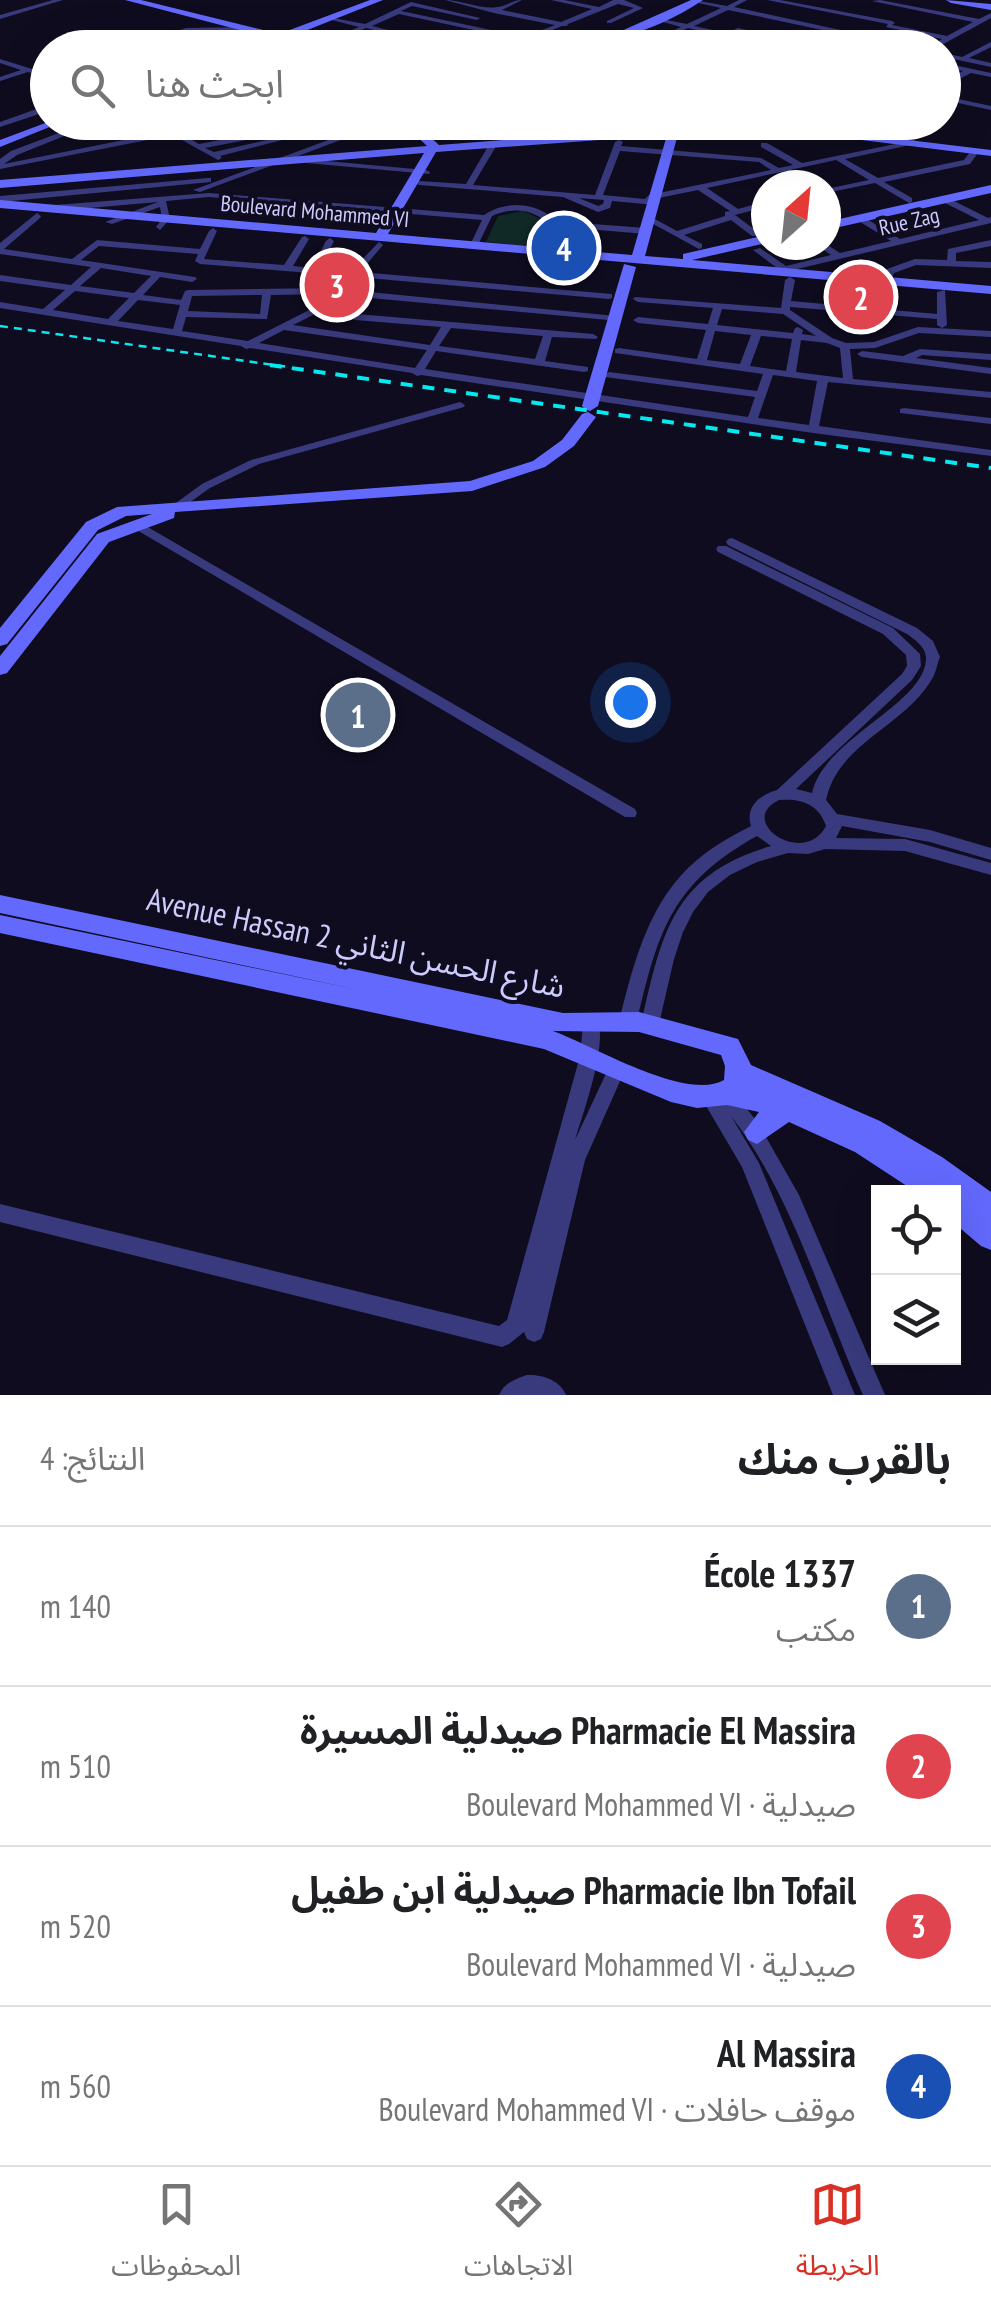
<!DOCTYPE html>
<html lang="ar">
<meta charset="utf-8">
<style>
:root{--surface:#fff;--page:#f2f2f2;--text:#202124;--muted:#757577;--line:#e0e0e0;--accent:#d93025}
body{margin:0;font-family:"PT Sans Narrow","Noto Sans Arabic",sans-serif;background:var(--page);color:var(--text);direction:rtl}
.controls{position:absolute;right:30px;bottom:30px;display:grid;overflow:hidden;border-radius:0px;box-shadow:0 10px 40px #0002}
.controls button{width:90px;height:90px;display:grid;place-items:center;padding:0;border:0;border-bottom:2px solid var(--line);background:var(--surface);color:var(--text);font:50px sans-serif}
.compass{position:absolute;left:751px;top:170px;width:90px;height:90px;border-radius:50%;background:var(--surface);box-shadow:0 10px 40px #0002;rotate:27deg}
.you{position:absolute;left:630px;top:702px;width:35px;height:35px;margin:-25px;border:8px solid #fff;border-radius:50%;background:#1a73e8;box-shadow:0 0 0 15px #1a73e833}
.badge{display:grid;place-items:center;width:65px;height:65px;border-radius:50%;background:var(--accent);color:#fff;font-size:32px;font-weight:700}
.pin{position:absolute;translate:-50% -50%;border:5px solid #fff;box-shadow:0 2px 10px #0006}
.list{margin:0;padding:0;list-style:none}
h2{display:flex;justify-content:space-between;align-items:center;height:130px;margin:0;padding:0 40px;font-size:42px}
h2 small{font-size:32px;font-weight:400;color:var(--muted)}
.list li{display:grid;grid-template-columns:65px 1fr auto;gap:30px;align-items:center;box-sizing:border-box;height:160px;padding:0 40px;border-top:2px solid var(--line)}
.list b{display:block;font-size:38px;white-space:nowrap}
.list p{margin:0;font-size:32px;white-space:nowrap;color:var(--muted)}
.list em{font-size:32px;font-style:normal;color:var(--muted)}
.icon{flex:none;width:55px;height:55px;fill:none;stroke:currentColor;stroke-width:2;stroke-linecap:round;stroke-linejoin:round}
.map{position:relative;flex:none;width:991px;height:1395px;overflow:hidden;direction:ltr}
.search{position:absolute;background:var(--surface);box-shadow:0 10px 40px #0002;left:30px;right:30px;top:30px;height:110px;display:flex;align-items:center;gap:25px;box-sizing:border-box;padding:0 35px;border-radius:55px;color:var(--muted);font-size:38px}
.sheet{height:770px;background:var(--surface)}
nav{display:flex;justify-content:space-around;align-items:center;box-sizing:border-box;height:140px;border-top:2px solid var(--line);background:var(--surface);font-size:28px;color:var(--muted)}
nav a{display:grid;justify-items:center;gap:5px}
nav .on{color:var(--accent)}
.map>svg:first-child{display:block}
</style>
<div class="map">
<svg width="991" height="1395" viewBox="0 0 991 1395">
<rect width="100%" height="100%" fill="#0e0c1e"/>
<polygon fill="#102826" points="523,211 541,219 531,246 486,242 498,216"/>
<g fill="none" stroke-linecap="round" stroke-linejoin="round">
<g fill="#383a7d" fill-rule="evenodd">
<polygon points="53,0 63,0 0,19 0,15"/>
<path d="M 445,0 C 461,0 483,10 497,7 C 507,6 512,0 522,0 L 502,10 L 561,22 L 592,9 L 551,0 L 564,0 L 599,7 L 613,0 L 624,0 L 643,8 L 611,23 L 607,23 L 607,21 L 634,8 L 618,4 L 568,24 L 567,26 L 562,26 L 525,41 L 399,14 L 372,26 L 461,48 C 441,48 423,38 404,37 C 390,37 378,48 364,48 L 394,35 L 366,28 L 320,48 L 310,48 L 359,27 L 328,19 L 328,17 L 365,24 L 411,2 L 480,18 L 477,20 L 412,6 L 401,11 L 524,37 L 555,25 L 494,13 Z"/>
<polygon points="694,0 727,6 739,0 747,0 734,7 923,48 908,48 728,10 694,26 726,33 738,28 823,47 813,48 739,32 707,48 698,48 721,36 688,28 647,48 637,48 609,39 612,37 644,44 681,27 656,20 656,18 687,24 721,8 694,2"/>
<polygon points="767,0 780,0 892,21 895,23 892,25 947,36 973,22 872,1 880,0 979,19 991,13 991,18 936,48 927,48 942,39 886,27 888,24"/>
<polygon points="248,27 246,30 187,32 139,48 128,48 186,28"/>
<polygon points="245,33 250,34 217,48 207,48"/>
<polygon points="269,39 296,47 297,48 285,48 267,42"/>
<polygon points="991,42 991,47 969,58 991,63 991,67 944,57 944,53 962,57"/>
<polygon points="0,59 48,74 48,78 28,72 0,81 0,77 21,70 0,63"/>
<polygon points="944,63 991,73 991,77 971,73 944,87 944,82 963,71 944,67"/>
<polygon points="944,96 991,106 991,110 944,100"/>
<polygon points="45,106 48,106 48,111 0,127 0,122"/>
<path d="M 88,122 L 99,122 L 17,155 L 4,164 L 169,131 L 162,122 L 170,122 L 176,129 L 211,122 L 228,122 L 180,133 L 199,144 L 278,129 L 272,122 L 280,122 L 294,137 L 220,156 L 222,158 L 218,160 L 173,135 L 0,169 L 0,159 L 11,151 ZM 282,133 L 285,136 L 214,152 L 205,148 Z"/>
<polygon points="105,122 139,122 136,124"/>
<polygon points="377,122 388,122 293,158 426,170 430,172 429,174 284,161 200,192 193,190"/>
<polygon points="780,122 798,122 799,124 795,126"/>
<polygon points="804,122 812,122 806,128 802,126"/>
<polygon points="245,125 249,127 248,129 213,135 209,133"/>
<path d="M 619,140 L 623,142 L 621,146 L 761,158 L 779,168 L 793,165 L 761,147 L 761,143 L 767,143 L 802,163 L 915,140 L 915,144 L 845,159 L 878,178 L 964,160 L 973,148 L 980,150 L 970,164 L 884,182 L 912,198 L 912,202 L 909,203 L 875,183 L 826,193 L 826,189 L 869,180 L 836,160 L 707,188 L 738,209 L 766,201 L 766,207 L 735,215 L 758,232 L 758,236 L 752,236 L 731,220 L 684,235 L 702,244 L 702,248 L 699,249 L 646,220 L 653,218 L 677,231 L 725,216 L 725,212 L 730,211 L 698,190 L 654,199 L 660,202 L 656,205 L 612,201 L 610,208 L 598,212 L 563,197 L 419,185 L 415,183 L 419,181 L 466,184 L 490,143 L 494,141 L 498,143 L 473,185 L 595,195 L 615,142 ZM 620,151 L 759,162 L 771,170 L 649,195 L 645,199 L 603,195 ZM 579,198 L 604,200 L 603,204 L 598,206 Z"/>
<polygon points="208,178 211,178 211,182 0,202 0,196"/>
<path d="M 209,193 L 484,215 C 504,201 532,202 552,217 L 553,221 L 646,228 L 650,231 L 646,234 L 551,226 L 542,251 L 538,254 L 534,251 L 544,220 C 528,208 511,208 492,216 L 478,245 L 474,248 L 470,245 L 482,220 L 209,197 L 166,201 L 170,219 L 160,230 L 156,227 L 162,219 L 160,207 L 112,224 L 105,222 L 158,202 L 55,211 L 51,208 L 55,205 Z"/>
<polygon points="946,197 988,218 991,217 991,223 776,274 771,271 777,268 753,250 760,248 786,266 831,255 817,245 826,244 840,253 891,241 857,220 856,218 860,215 900,239 979,220 943,202 943,198"/>
<path d="M 37,213 L 41,216 L 40,218 L 4,249 L 72,259 L 97,240 L 200,249 L 209,231 L 213,228 L 217,231 L 204,259 L 284,265 L 302,237 L 305,236 L 309,239 L 293,266 L 312,268 L 326,241 L 330,238 L 334,241 L 320,269 L 351,271 L 379,242 L 383,245 L 360,272 L 612,294 L 612,298 L 609,299 L 356,277 L 352,279 L 348,276 L 200,264 L 195,261 L 198,254 L 99,246 L 81,260 L 195,277 L 197,279 L 192,282 L 160,277 L 143,295 L 181,300 L 185,291 L 188,290 L 328,288 L 616,316 L 621,319 L 619,321 L 328,294 L 271,295 L 267,319 L 186,317 L 182,331 L 248,341 L 333,298 L 338,301 L 335,304 L 357,314 L 593,334 L 598,337 L 596,339 L 552,337 L 545,361 L 588,367 L 588,371 L 584,372 L 436,351 L 425,369 L 748,417 L 755,397 L 605,377 L 604,375 L 609,372 L 757,391 L 763,374 L 615,353 L 615,349 L 619,348 L 697,359 L 706,330 L 638,323 L 633,320 L 638,317 L 708,324 L 713,308 L 638,302 L 633,299 L 635,297 L 781,308 L 785,280 L 790,277 L 795,280 L 791,301 L 937,314 L 937,292 L 945,290 L 947,325 L 942,328 L 937,325 L 937,319 L 790,307 L 790,310 L 832,338 L 846,343 L 874,342 L 918,327 L 991,331 L 991,337 L 919,333 L 875,348 L 850,349 L 853,379 L 991,392 L 991,398 L 828,382 L 819,426 L 991,450 L 991,456 L 813,433 L 421,375 L 417,376 L 412,373 L 250,348 L 246,349 L 241,346 L 0,308 L 0,302 L 43,309 L 65,290 L 0,281 L 0,275 L 71,285 L 91,267 L 0,254 L 0,243 ZM 101,268 L 151,276 L 134,293 L 80,286 ZM 75,291 L 129,298 L 108,319 L 53,310 ZM 262,295 L 260,314 L 188,311 L 192,296 ZM 138,300 L 180,305 L 173,329 L 118,321 ZM 327,308 L 355,320 L 441,327 L 430,345 L 293,325 ZM 722,309 L 783,314 L 816,336 L 802,334 L 803,330 L 798,327 L 795,328 L 793,333 L 717,325 ZM 451,328 L 543,336 L 535,359 L 439,346 ZM 284,330 L 427,350 L 415,368 L 259,343 ZM 715,331 L 751,335 L 740,364 L 707,360 ZM 761,336 L 792,339 L 786,371 L 750,366 ZM 801,340 L 827,343 L 840,348 L 843,378 L 796,372 ZM 773,375 L 817,381 L 809,425 L 758,418 Z"/>
<polygon points="991,240 991,246 956,253 956,261 991,262 991,268 916,265 894,273 890,282 882,280 887,269 915,259 947,260 948,249"/>
<polygon points="920,349 991,354 991,360 922,355 916,358 991,368 991,374 862,357 857,354 862,351 903,356"/>
<polygon points="460,402 465,405 464,407 259,464 210,488 179,510 175,512 169,508 202,484 251,460"/>
<polygon points="904,408 991,418 991,424 900,413 900,409"/>
<polygon points="139,522 635,809 637,813 635,817 625,817 135,529 133,526"/>
<path d="M 732,538 L 917,628 L 933,641 L 940,657 C 937,664 936,673 932,679 C 904,727 838,743 826,800 L 837,814 L 930,830 L 991,848 L 991,860 L 930,842 L 842,826 L 836,838 L 905,839 L 991,863 L 991,875 L 905,851 L 825,849 L 808,854 L 788,853 L 757,862 L 730,875 L 708,892 L 693,912 L 683,932 L 674,959 L 659,1024 L 656,1029 L 650,1031 L 644,1029 L 641,1024 C 662,933 672,875 771,846 L 757,836 C 672,883 658,931 637,1021 L 634,1026 L 628,1028 L 622,1026 L 619,1021 C 634,962 649,900 697,860 C 713,846 732,836 751,826 C 745,806 760,795 777,790 L 902,674 L 907,666 L 906,655 L 883,634 L 718,552 L 716,549 L 718,546 L 726,546 L 893,628 L 920,654 L 921,666 L 912,680 L 796,789 L 812,793 C 824,738 926,704 926,658 C 926,647 915,640 907,634 L 728,545 L 726,542 L 728,539 ZM 779,800 C 801,798 819,804 826,826 C 804,868 735,821 779,800 Z"/>
<path d="M 592,1017 L 598,1019 C 607,1047 584,1110 575,1140 L 610,1065 L 616,1062 L 622,1065 L 625,1070 L 585,1160 L 544,1332 L 541,1339 L 534,1342 L 527,1339 L 524,1332 L 509,1344 L 502,1347 L 0,1222 L 0,1204 L 499,1326 L 507,1320 L 580,1056 L 583,1024 L 586,1019 Z"/>
<path d="M 726,1087 L 732,1090 L 758,1123 L 799,1195 L 885,1395 L 863,1395 C 821,1301 794,1198 731,1116 L 759,1163 L 855,1395 L 833,1395 L 742,1167 L 702,1099 L 705,1093 L 711,1091 L 718,1094 L 720,1090 Z"/>
<path d="M 527,1375 C 542,1374 560,1380 566,1395 L 499,1395 C 504,1383 515,1379 527,1375 Z"/>
</g>
<g fill="#6369fd" fill-rule="evenodd">
<polygon points="125,0 141,0 279,34 370,0 383,0 262,48 247,48 270,38"/>
<path d="M 691,0 L 703,0 C 649,36 594,48 530,48 L 610,36 Z"/>
<polygon points="946,0 991,4 991,10 951,3"/>
<polygon points="48,122 62,122 0,147 0,140"/>
<path d="M 402,122 L 414,122 L 439,145 L 674,127 L 795,125 L 797,127 L 791,130 L 678,134 L 645,256 L 683,259 L 683,254 L 766,235 L 766,243 L 692,260 L 991,286 L 991,294 L 0,208 L 0,200 L 376,233 L 424,153 L 0,188 L 0,180 L 427,146 ZM 667,135 L 632,255 L 388,234 L 436,152 Z"/>
<polygon points="801,127 991,150 991,156 797,132 795,130"/>
<polygon points="991,185 991,193 826,230 826,222"/>
<polygon points="624,264 636,267 598,406 590,411 585,409 582,406"/>
<polygon points="588,412 596,417 574,446 545,467 472,491 175,512 174,518 109,542 7,673 0,675 0,656 97,534 152,514 126,516 98,530 7,644 0,646 0,628 86,522 117,507 470,481 533,461 562,440 582,414"/>
<path d="M 0,895 L 563,1013 L 639,1012 L 738,1039 L 751,1065 L 880,1121 L 942,1157 L 991,1192 L 991,1250 L 981,1246 L 954,1223 L 954,1192 L 916,1192 L 855,1152 L 789,1122 L 757,1144 L 748,1140 L 744,1132 L 759,1112 L 727,1105 L 697,1108 L 671,1102 L 544,1049 L 0,933 L 0,915 L 359,990 L 0,913 ZM 553,1031 L 639,1032 L 721,1055 L 725,1066 L 724,1080 C 686,1102 592,1045 553,1031 Z"/>
</g>
<polyline stroke="#04e9f1" stroke-width="2.5" stroke-dasharray="8 6" stroke-linecap="butt" points="0,326 288,367"/>
<polyline stroke="#04e9f1" stroke-width="4" stroke-dasharray="12 10" stroke-linecap="butt" points="270,365 991,468"/>
</g>
<g text-anchor="middle" stroke-width="8" stroke-linejoin="round" paint-order="stroke">
<g font-size="22" fill="#cdcafe" stroke="#0e0c1e">
<text transform="translate(315 211) rotate(5)" y="8">Boulevard Mohammed VI</text>
<text transform="translate(909 221) rotate(-13)" y="8">Rue Zag</text>
</g>
<g font-size="32" fill="#cdcafe" stroke="#0e0c1e">
<text transform="translate(356 943) rotate(12)" y="11">Avenue Hassan 2 شارع الحسن الثاني</text>
</g>
</g>
</svg>
<div class="controls">
<button><svg class="icon" aria-label="locate" viewBox="0 0 24 24"><circle cx="12" cy="12" r="6"/><path d="M12 2v4M12 18v4M2 12h4M18 12h4"/></svg></button>
<button><svg class="icon" aria-label="layers" viewBox="0 0 24 24"><path d="M12 4l9 5-9 5-9-5zM3 14l9 5 9-5"/></svg></button>
</div>
<svg class="compass" viewBox="-18 -18 36 36"><path d="M0-13l5 13h-10z" fill="#e53935"/><path d="M0 13l5-13h-10z" fill="#757577"/></svg>
<div class="you"></div>
<div class="pin badge" style="left:358px;top:715px;background:#5c6f8a">1</div>
<div class="pin badge" style="left:861px;top:297px;background:#e0444e">2</div>
<div class="pin badge" style="left:337px;top:285px;background:#e0444e">3</div>
<div class="pin badge" style="left:564px;top:248px;background:#1a4fb4">4</div>
<div class="search"><svg class="icon" aria-label="search" viewBox="0 0 24 24"><circle cx="10" cy="10" r="6"/><path d="M15 15l6 6"/></svg>ابحث هنا</div>
</div>
<section class="sheet">
<h2>بالقرب منك<small>النتائج: 4</small></h2>
<ul class="list">
<li><span class="badge" style="background:#5c6f8a">1</span><div><b>École 1337</b><p>مكتب</p></div><em>140 m</em></li>
<li><span class="badge" style="background:#e0444e">2</span><div><b>Pharmacie El Massira صيدلية المسيرة</b><p>صيدلية · Boulevard Mohammed VI</p></div><em>510 m</em></li>
<li><span class="badge" style="background:#e0444e">3</span><div><b>Pharmacie Ibn Tofail صيدلية ابن طفيل</b><p>صيدلية · Boulevard Mohammed VI</p></div><em>520 m</em></li>
<li><span class="badge" style="background:#1a4fb4">4</span><div><b>Al Massira</b><p>موقف حافلات · Boulevard Mohammed VI</p></div><em>560 m</em></li>
</ul>
</section>
<nav>
<a class="on"><svg class="icon" aria-label="map" viewBox="0 0 24 24"><path d="M3 6l6-2 6 2 6-2v14l-6 2-6-2-6 2zM9 4v14M15 6v14"/></svg>الخريطة</a>
<a><svg class="icon" aria-label="directions" viewBox="0 0 24 24"><path d="M12 3l9 9-9 9-9-9zM9 14v-3h6M13 9l2 2-2 2"/></svg>الاتجاهات</a>
<a><svg class="icon" aria-label="saved" viewBox="0 0 24 24"><path d="M7 4h10v16l-5-4-5 4z"/></svg>المحفوظات</a>
</nav>
